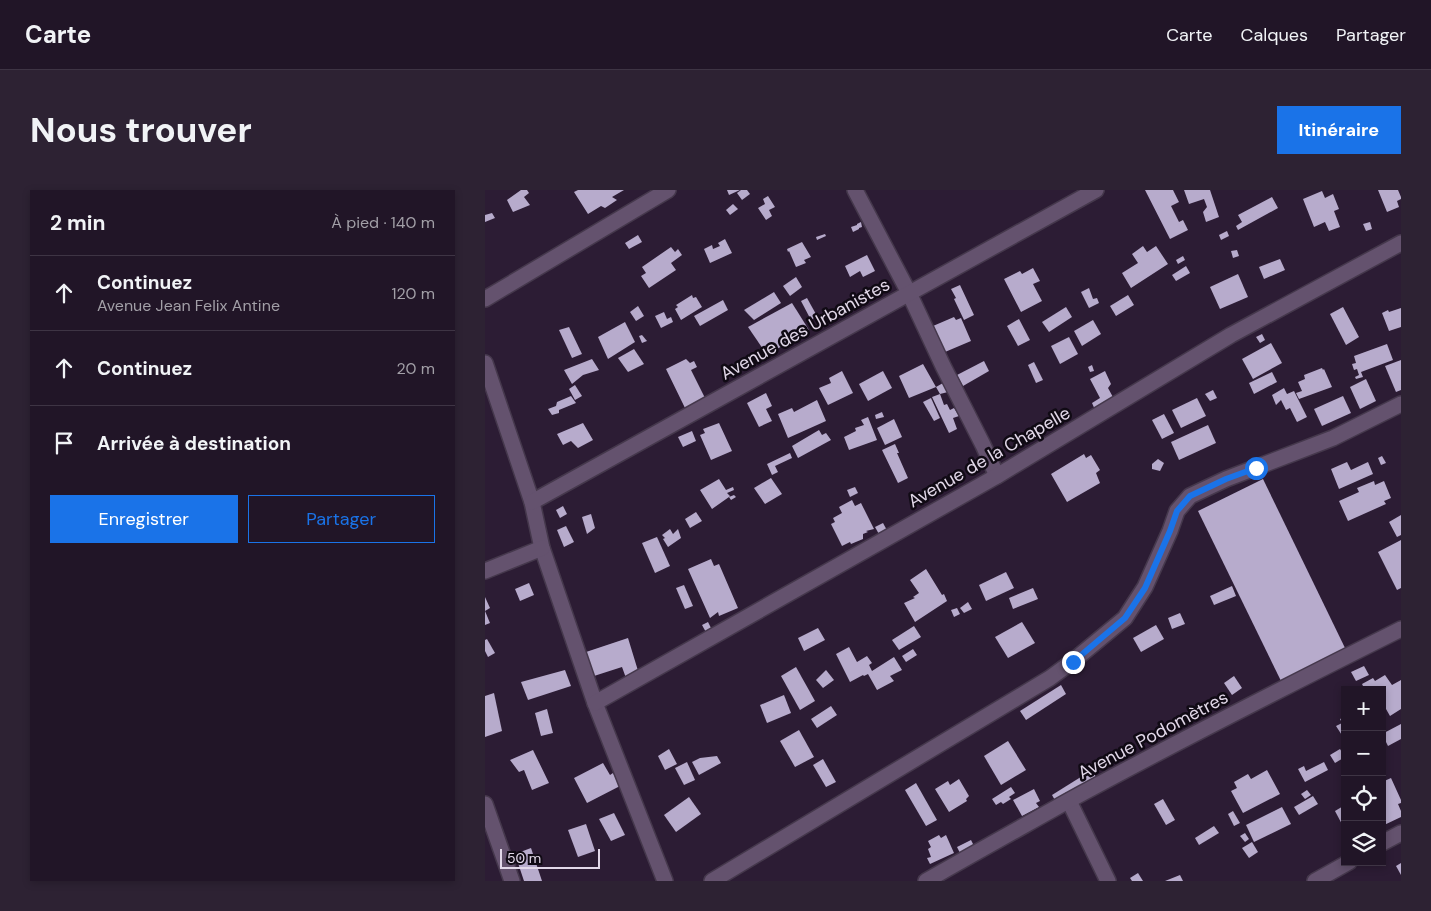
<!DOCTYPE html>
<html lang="fr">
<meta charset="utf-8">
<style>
:root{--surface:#211527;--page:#2d2233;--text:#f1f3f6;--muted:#a29fa7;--line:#3e3444;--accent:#1a73e8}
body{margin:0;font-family:"DM Sans",sans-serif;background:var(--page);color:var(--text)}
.controls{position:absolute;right:15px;bottom:15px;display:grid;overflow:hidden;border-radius:0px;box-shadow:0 2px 8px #0003}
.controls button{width:45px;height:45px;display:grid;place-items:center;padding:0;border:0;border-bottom:1px solid var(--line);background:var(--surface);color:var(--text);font:25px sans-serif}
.scale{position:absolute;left:15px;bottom:12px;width:100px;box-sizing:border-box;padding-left:5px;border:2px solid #e2d8e9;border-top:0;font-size:14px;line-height:18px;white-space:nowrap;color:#e2d8e9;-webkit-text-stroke:4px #100a14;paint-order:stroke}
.stop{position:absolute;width:15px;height:15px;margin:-11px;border:4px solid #1a73e8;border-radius:50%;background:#fff}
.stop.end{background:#1a73e8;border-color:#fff;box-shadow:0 1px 5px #0008}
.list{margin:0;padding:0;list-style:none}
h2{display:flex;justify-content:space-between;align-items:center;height:65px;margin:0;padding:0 20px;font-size:21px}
h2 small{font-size:16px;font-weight:400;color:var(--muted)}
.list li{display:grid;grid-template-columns:32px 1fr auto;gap:15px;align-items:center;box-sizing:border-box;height:75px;padding:0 20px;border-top:1px solid var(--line)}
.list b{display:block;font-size:19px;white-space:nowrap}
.list p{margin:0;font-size:16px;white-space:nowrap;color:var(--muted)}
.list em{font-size:16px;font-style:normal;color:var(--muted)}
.actions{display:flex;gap:10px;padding:15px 20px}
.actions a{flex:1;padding:11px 0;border:1px solid var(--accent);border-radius:0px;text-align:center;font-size:18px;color:var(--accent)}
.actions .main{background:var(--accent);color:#fff}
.icon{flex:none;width:28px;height:28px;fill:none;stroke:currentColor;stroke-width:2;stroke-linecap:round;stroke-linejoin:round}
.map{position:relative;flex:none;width:916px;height:691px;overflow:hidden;border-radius:0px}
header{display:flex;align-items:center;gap:30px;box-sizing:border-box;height:70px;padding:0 25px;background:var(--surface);border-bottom:1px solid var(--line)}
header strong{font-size:24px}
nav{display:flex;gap:28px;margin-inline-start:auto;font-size:18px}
.intro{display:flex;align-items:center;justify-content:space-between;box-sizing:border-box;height:120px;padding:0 30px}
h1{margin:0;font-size:35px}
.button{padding:12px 22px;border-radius:0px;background:var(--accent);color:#fff;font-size:18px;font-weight:700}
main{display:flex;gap:30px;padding:0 30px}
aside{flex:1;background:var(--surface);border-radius:0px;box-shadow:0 2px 8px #0003}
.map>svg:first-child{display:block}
</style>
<header>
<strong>Carte</strong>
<nav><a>Carte</a><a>Calques</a><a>Partager</a></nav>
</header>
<div class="intro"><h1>Nous trouver</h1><a class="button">Itinéraire</a></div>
<main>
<aside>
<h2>2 min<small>À pied · 140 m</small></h2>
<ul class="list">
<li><svg class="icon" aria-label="ahead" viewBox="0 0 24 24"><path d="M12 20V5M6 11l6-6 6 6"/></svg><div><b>Continuez</b><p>Avenue Jean Felix Antine</p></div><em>120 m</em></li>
<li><svg class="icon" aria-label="ahead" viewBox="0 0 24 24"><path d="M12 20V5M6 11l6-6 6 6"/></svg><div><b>Continuez</b></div><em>20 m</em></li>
<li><svg class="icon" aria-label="arrive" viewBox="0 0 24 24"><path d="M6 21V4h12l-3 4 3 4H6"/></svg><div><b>Arrivée à destination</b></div></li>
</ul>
<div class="actions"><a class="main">Enregistrer</a><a>Partager</a></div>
</aside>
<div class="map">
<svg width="916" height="691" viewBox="0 0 916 691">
<rect width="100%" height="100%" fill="#2c1c34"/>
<g fill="#b7abcc">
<polygon points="36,0 42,0 44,3 39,7 45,15 28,22 22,10"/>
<polygon points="93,0 139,0 127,7 132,10 120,18 116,16 103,24 89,2"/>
<polygon points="242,0 255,0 244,5"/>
<polygon points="256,0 262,0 265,4 257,10 252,3"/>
<polygon points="660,0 688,0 694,12 686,16 694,32 698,30 703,40 685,49"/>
<polygon points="699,0 725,0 734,27 721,32 718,22 722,17 719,9 704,14"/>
<polygon points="893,0 913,0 916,7 916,9 912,11 914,17 902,22"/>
<polygon points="837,1 840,8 848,4 854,19 849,21 855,37 844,41 840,32 829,37 818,9"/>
<polygon points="283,6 290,17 284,20 287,26 281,30 273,18 280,14 278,9"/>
<polygon points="787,7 793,18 753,40 751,36 757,32 753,25"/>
<polygon points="248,14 253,19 245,25 241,20"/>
<polygon points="7,23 10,28 0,32 0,25"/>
<polygon points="376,32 377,37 374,38 374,39 368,42 366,37 372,35 372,34"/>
<polygon points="885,32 887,39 881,41 878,34"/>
<polygon points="742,41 744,46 736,50 734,45"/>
<polygon points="340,44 341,46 332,50 331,47"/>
<polygon points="153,45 157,52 144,59 140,53"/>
<polygon points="240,49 247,63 225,73 219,59 227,55 228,59 235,56 233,53"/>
<polygon points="317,52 326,67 319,70 321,73 311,77 304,61 303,62 302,59"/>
<polygon points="658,56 662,62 671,56 683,74 646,98 637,83 653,73 647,64"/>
<polygon points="186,57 190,62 193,59 197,65 186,73 191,80 164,98 156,86 161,83 157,77"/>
<polygon points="752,60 754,66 748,68 746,61"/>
<polygon points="382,65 390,81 378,87 375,81 365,87 360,76"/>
<polygon points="698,66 700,70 693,74 691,70"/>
<polygon points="795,69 800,80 779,89 774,77"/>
<polygon points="701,76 705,83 691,91 687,85"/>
<polygon points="548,78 555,91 548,94 557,111 536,122 519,89 535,81 537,84"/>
<polygon points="753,84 763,107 735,119 725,97"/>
<polygon points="311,87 317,97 305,106 298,96"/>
<polygon points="475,95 489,125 479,130 469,109 471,108 466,99"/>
<polygon points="604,98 608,109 612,108 614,113 604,118 596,102"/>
<polygon points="289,102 296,113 269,130 259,120"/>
<polygon points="207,105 208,108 211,107 217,117 196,130 190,119 193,117 191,115"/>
<polygon points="643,105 649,115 631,126 625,116"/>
<polygon points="322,108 332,126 326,130 316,111"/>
<polygon points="238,110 243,120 215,136 209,126"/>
<polygon points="307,113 324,140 282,165 263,137"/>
<polygon points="153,116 159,126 151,131 145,122"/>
<polygon points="581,117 587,127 564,142 557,132"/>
<polygon points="858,117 874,147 861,155 845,124"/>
<polygon points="916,118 916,137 904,141 897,123 903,120 904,122"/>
<polygon points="179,122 182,129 186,127 188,132 176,138 170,126"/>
<polygon points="469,127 471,130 476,128 486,151 460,162 448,136"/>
<polygon points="534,129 545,150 533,156 522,136"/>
<polygon points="608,130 616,144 597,156 589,141"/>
<polygon points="140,132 150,152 123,169 113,147"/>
<polygon points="84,137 97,164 87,168 74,140"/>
<polygon points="777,144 780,150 775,153 771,147"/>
<polygon points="157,145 162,151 157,153 154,146"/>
<polygon points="584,147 593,164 575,174 566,156"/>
<polygon points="786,153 797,173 768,189 757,169"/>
<polygon points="902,154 908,170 876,182 878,187 871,189 870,187 874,185 872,179 869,180 867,174 871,173 869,166"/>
<polygon points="149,159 159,174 143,182 133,168"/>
<polygon points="107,169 114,180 98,185 87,194 79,180"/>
<polygon points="201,169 205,173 209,171 212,177 206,180 220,208 200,218 181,179"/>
<polygon points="916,170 916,200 911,202 900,176"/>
<polygon points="499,171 504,181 478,196 472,185"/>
<polygon points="549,172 558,190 551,193 543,175"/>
<polygon points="438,174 451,197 458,193 463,202 455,204 451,197 424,208 414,186"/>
<polygon points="607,175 609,181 605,182 603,177"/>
<polygon points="837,178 838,180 839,179 847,197 814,209 811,203 817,201 813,192 820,189 819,185"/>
<polygon points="357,181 368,203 343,215 334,198 346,193 344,188"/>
<polygon points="398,181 407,198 383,211 374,194"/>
<polygon points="620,181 626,194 623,198 629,209 611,222 607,213 615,208 605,189"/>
<polygon points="787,182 792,192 769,204 764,193"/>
<polygon points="881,189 891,211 875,219 865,197"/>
<polygon points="90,195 97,206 90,210 84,199"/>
<polygon points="799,198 802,204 809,201 822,227 812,232 805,218 801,220 796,210 791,215 787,205"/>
<polygon points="728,200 732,208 725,211 720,204"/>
<polygon points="281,203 287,216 281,219 287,231 274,237 262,213"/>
<polygon points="455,204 459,215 462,214 465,220 469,218 474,226 468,228 472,239 464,243 447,207"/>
<polygon points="86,206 91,213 74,220 74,223 67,225 63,219 71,216 72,212"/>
<polygon points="858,206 866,223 837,236 829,219"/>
<polygon points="446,208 455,228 449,231 438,212"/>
<polygon points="712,208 721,226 696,238 687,220"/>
<polygon points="332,210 341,231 303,248 293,224 307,218 309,222"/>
<polygon points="397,222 399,227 391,229 390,225"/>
<polygon points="679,224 689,243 677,249 667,230"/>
<polygon points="383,227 392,250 364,260 359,247 371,241 370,238 379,235 376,230"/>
<polygon points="409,229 417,247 400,255 392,238"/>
<polygon points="98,233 108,250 93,258 86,251 78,255 72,244"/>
<polygon points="234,233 247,261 226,270 215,245 220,243 218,239"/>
<polygon points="723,235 731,253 694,270 686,252"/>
<polygon points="334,240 337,245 341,243 346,250 313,268 307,256"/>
<polygon points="207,241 211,251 198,257 193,247"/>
<polygon points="410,254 414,263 412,263 423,288 413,293 397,260"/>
<polygon points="305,263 307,268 290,276 293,282 287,285 282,274"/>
<polygon points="599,264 601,268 606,265 615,280 611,283 615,293 582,312 566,284"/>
<polygon points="897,266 901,273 896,275 893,268"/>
<polygon points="673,269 679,273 675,281 667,279 667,274"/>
<polygon points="862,272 866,280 883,272 888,284 854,299 846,279"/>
<polygon points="286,288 297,304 280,314 269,298"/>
<polygon points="234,289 241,300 248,297 249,300 242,303 245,306 244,307 249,305 251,307 246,310 244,307 227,319 215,300"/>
<polygon points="778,289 861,460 796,491 713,321"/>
<polygon points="889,291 890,295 899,291 906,308 899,311 901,314 863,331 854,311 874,302 872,298"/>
<polygon points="370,297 373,303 365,307 362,300"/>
<polygon points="367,310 370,316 376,313 389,339 381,341 383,342 378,344 378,349 366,354 365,352 357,356 346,334 350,332 348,328 357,323 354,317"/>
<polygon points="78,316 82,324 75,328 71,320"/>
<polygon points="211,322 217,331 205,338 200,329"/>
<polygon points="106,324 110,338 102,344 97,327"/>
<polygon points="916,325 916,345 912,347 904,332"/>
<polygon points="398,333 404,344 395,346 390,337"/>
<polygon points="81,336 89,352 79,357 72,340"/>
<polygon points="185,339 188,344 193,339 196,348 183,357 178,349 180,348 177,345"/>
<polygon points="172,347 185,376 170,383 157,353"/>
<polygon points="916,350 916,398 912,400 893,362"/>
<polygon points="226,369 229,376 234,374 253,418 234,426 233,422 225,428 203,379"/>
<polygon points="441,379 457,405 459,404 462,411 430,432 419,413 430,408 428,407 434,403 425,390"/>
<polygon points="521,382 529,398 501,411 494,395"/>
<polygon points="44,393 49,405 35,411 30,399"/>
<polygon points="199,395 208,416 200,419 191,398"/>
<polygon points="747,396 751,406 729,415 725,406"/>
<polygon points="548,398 553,409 528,419 524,408"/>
<polygon points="0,407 5,418 0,421"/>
<polygon points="483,412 487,419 479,423 475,418"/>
<polygon points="472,418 475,424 469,427 466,420"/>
<polygon points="0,421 5,433 0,435"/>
<polygon points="695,423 700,434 687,439 683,428"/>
<polygon points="223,432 229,444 223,446 217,435"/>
<polygon points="537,432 550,453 523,468 510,447"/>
<polygon points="671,435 679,449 656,462 648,448"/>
<polygon points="429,436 436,447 414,460 407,450"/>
<polygon points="333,438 340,450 319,461 313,448"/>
<polygon points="143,448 154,484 141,488 137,477 109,486 101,462"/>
<polygon points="2,449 10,463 3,467 0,461 0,450"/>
<polygon points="364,457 372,472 382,466 387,473 384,475 387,481 409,467 417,480 405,486 409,491 392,500 383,484 379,486 378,485 365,492 351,464"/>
<polygon points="428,459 432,465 421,472 417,466"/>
<polygon points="879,476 884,485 871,491 866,482"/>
<polygon points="311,477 330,511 315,520 296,486"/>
<polygon points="80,480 86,496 43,510 36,492"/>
<polygon points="341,480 349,490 338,498 331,490"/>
<polygon points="900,485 907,495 916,490 916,519 905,526 901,519 897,521 897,500 880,500 877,494 888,488 890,491"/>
<polygon points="749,486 757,498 747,505 739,493"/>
<polygon points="576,495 581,504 541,530 535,521"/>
<polygon points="9,503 17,541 0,547 0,506"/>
<polygon points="299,505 306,523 282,533 275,515"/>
<polygon points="346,516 352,525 332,538 326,529"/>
<polygon points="62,519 68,543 56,546 50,523"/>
<polygon points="860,527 860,550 851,536 857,533 855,529"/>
<polygon points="916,534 916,549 903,556 897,544"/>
<polygon points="314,540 329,567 310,577 295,551"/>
<polygon points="523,551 541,580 516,595 499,566"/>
<polygon points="184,559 192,574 180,580 173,566"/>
<polygon points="855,559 860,567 850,573 845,565"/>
<polygon points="48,560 64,593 47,600 39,580 34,582 25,570"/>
<polygon points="232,566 236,573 214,585 207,572 215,568"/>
<polygon points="338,569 351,592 341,597 328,575"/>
<polygon points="202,572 210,590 199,595 190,578"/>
<polygon points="839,572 843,580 820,592 813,579 819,576 821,581"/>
<polygon points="118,573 125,585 128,583 135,596 102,613 89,588"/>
<polygon points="607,580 611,587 571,612 567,605"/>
<polygon points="782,580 795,604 758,623 746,601 752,598 749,592 763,584 766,589"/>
<polygon points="906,588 916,610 916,613 913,614 916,621 916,627 897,636 897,592"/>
<polygon points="474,589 484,606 481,609 482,611 464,622 450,599 463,591 465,595"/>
<polygon points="431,593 452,630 441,636 420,600"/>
<polygon points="526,597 530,603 524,607 526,609 518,614 516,612 511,615 507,609"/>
<polygon points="549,599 555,611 551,613 554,617 537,626 528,610"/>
<polygon points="822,600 826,605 820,609 816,604"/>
<polygon points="828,606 833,614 814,625 809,617"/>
<polygon points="204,607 216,624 191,642 179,625"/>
<polygon points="678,609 690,630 681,635 669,614"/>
<polygon points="860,615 860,640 850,621"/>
<polygon points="797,617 806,634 769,652 761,635"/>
<polygon points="748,621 755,633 749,636 743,624"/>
<polygon points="129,623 140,645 126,651 114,629"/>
<polygon points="101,634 110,661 93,667 83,640"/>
<polygon points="729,636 734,643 714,655 710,648"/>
<polygon points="760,643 764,649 760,652 755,646"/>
<polygon points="454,645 456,648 461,645 469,663 445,674 442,668 446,667 443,659 446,657 443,651"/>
<polygon points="486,650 490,658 476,665 472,657"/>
<polygon points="767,652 773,662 764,668 757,658"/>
<polygon points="46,658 57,691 39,691 30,664"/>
<polygon points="916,673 916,685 911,676"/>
<polygon points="653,683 658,691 647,691 645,688"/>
<polygon points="695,685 698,691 680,691"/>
</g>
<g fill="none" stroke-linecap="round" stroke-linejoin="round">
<defs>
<g id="minor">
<polyline points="370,0 424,103 458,176 498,255 512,286"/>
<polyline points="0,109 183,0"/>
<polyline points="0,173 47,312 57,358 110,513 180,691"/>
<polyline points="47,312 611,0"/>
<polyline points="0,381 57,358"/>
<polyline points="110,513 512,286 746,145 916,53"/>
<polyline points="584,611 623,691"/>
<polyline points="0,614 27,691"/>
<polyline points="897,653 916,643"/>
<polyline points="227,691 565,488 588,471 640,428 660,397 685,341 692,321 705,306 741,289 848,248 916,214"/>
<path d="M 441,691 C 488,664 535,638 583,611 C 693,551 804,495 916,439"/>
<polyline points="830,691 864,672"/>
</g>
</defs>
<use href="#minor" stroke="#45384c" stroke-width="18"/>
<use href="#minor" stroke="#64526e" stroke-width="15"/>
</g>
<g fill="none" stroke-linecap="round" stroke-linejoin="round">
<polyline stroke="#1a73e8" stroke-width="6" points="588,472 640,428 660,398 685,341 692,321 705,306 741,289 771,278"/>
</g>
<g text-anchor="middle" stroke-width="5" stroke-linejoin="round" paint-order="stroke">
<g font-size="18" fill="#e2d8e9" stroke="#100a14">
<text transform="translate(320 139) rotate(-29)" y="6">Avenue des Urbanistes</text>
<text transform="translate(504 267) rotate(-30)" y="6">Avenue de la Chapelle</text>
<text transform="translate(668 545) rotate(-28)" y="6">Avenue Podomètres</text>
</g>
</g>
</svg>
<div class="controls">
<button>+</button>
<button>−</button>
<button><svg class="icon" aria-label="locate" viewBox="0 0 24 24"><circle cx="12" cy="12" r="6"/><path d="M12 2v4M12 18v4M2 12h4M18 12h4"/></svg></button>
<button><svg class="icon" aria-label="layers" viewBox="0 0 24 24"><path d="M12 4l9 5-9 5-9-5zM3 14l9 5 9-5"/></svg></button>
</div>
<div class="scale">50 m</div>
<div class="stop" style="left:771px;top:278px"></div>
<div class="stop end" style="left:588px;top:472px"></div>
</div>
</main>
